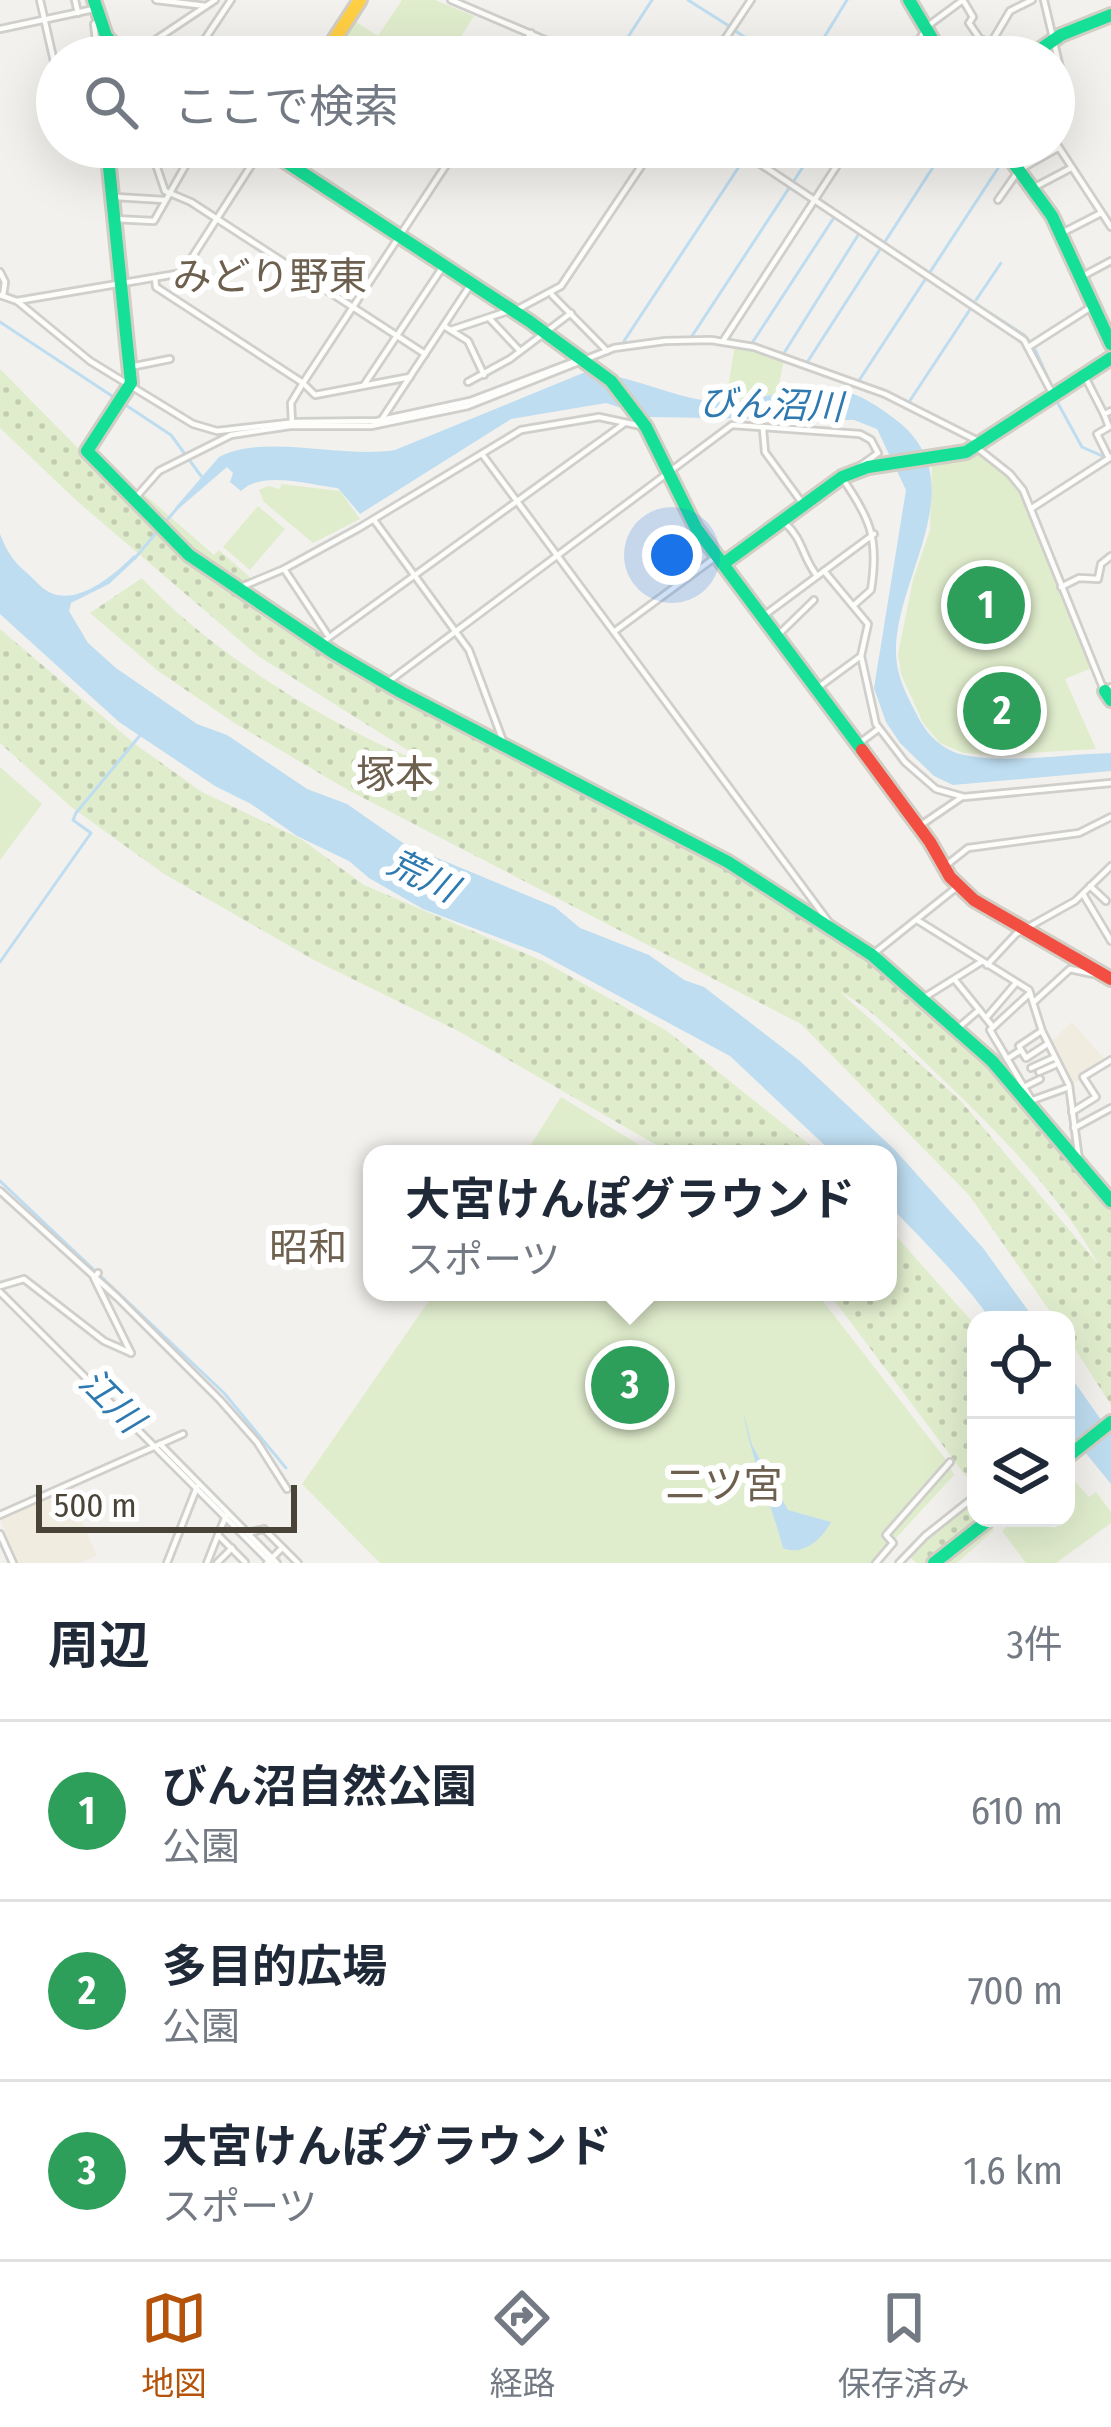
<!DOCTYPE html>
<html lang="ja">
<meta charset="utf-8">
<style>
:root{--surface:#fff;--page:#f2f2f3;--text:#1f2937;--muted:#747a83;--line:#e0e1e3;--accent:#b45309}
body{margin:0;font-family:"Fira Sans Condensed","Noto Sans JP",sans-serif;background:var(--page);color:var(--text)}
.controls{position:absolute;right:36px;bottom:36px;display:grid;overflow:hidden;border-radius:24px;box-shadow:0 12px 48px #0002}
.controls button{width:108px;height:108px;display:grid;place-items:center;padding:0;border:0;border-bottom:3px solid var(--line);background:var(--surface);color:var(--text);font:60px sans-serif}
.scale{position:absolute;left:36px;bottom:30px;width:261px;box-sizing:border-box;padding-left:12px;border:6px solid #4a4338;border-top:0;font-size:33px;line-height:42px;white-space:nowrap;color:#4a4338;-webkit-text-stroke:9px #fff;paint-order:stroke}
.you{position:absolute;left:672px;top:555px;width:42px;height:42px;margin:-30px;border:9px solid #fff;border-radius:50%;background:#1a73e8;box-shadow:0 0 0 18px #1a73e833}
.badge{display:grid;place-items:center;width:78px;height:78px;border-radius:50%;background:var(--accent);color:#fff;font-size:39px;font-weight:700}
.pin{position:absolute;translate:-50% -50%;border:6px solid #fff;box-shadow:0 3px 12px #0006}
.popup{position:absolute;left:363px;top:1145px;width:534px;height:156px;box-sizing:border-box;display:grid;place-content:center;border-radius:24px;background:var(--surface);filter:drop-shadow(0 3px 9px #0005);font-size:39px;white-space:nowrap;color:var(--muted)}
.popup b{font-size:45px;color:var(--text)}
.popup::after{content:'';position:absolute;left:50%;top:100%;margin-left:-24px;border:24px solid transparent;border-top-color:var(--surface)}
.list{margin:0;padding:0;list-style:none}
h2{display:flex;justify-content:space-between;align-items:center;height:156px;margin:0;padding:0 48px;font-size:51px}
h2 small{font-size:39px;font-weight:400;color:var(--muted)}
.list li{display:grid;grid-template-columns:78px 1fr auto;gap:36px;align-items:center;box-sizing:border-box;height:180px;padding:0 48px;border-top:3px solid var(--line)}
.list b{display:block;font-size:45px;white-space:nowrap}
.list p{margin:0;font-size:39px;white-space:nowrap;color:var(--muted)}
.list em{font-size:39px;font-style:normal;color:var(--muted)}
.icon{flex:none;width:66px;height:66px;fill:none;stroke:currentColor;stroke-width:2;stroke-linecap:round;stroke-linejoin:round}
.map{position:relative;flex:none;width:1111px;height:1563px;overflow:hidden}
.search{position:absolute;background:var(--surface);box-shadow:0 12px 48px #0002;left:36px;right:36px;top:36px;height:132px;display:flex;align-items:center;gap:30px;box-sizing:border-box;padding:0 42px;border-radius:66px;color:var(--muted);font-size:45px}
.sheet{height:696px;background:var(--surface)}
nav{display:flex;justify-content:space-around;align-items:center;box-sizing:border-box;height:168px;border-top:3px solid var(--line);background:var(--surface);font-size:33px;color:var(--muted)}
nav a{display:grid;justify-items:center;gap:6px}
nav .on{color:var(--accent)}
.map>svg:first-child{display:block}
</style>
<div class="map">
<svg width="1111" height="1563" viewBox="0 0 1111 1563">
<defs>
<pattern id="grass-dots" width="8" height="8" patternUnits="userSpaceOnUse" patternTransform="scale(3)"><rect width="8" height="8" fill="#e0edcd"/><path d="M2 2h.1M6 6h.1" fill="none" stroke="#c2ccb1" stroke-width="1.8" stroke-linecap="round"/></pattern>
</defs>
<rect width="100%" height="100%" fill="#f2f1ed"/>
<g fill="#f0ecdf">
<polygon points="1072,1022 1106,1061 1071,1085 1049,1044"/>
<polygon points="68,1489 97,1556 79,1563 16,1563 0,1518"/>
</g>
<g fill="url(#grass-dots)" fill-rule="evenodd">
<path d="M 0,369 L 125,496 L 144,494 L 214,555 L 219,550 L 253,580 L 241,588 L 298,630 L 666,832 L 829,928 L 871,958 L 984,1059 L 1111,1205 L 1111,1405 L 1066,1335 L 1066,1320 L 1056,1320 L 969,1195 L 801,1024 L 348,790 L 236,724 L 158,671 L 90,613 L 142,578 C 208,651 341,734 433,766 L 258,656 L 78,502 L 0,428 ZM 839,991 C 874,1010 902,1040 931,1068 C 992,1127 1057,1189 1098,1264 L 960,1100 Z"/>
<polygon points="0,629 135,744 202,792 301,839 364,885 543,961 667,1031 821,1154 672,1154 460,1032 314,960 164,874 70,806 0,743"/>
<polygon points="888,1227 976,1326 976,1479 971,1483 828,1292 888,1292"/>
<polygon points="973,1500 976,1518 985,1518 994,1530 957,1563 916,1563 909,1556"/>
</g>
<g fill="#e0edcd">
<polygon points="402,0 435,0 474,16 448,57 333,57 356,22 378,36"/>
<polygon points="735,344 784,360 777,394 726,401"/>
<polygon points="975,450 1004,471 1022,494 1092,668 1065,679 1096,749 994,755 963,753 940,743 923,723 901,674 898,654 913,580 930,530 932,462"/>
<polygon points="281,484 340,491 360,519 313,543 264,502 259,490 268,486 280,489"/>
<polygon points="258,506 285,529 250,570 223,547"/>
<polygon points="0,767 42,804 0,860"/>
<polygon points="561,1097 654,1154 525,1154"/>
<polygon points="435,1292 816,1292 947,1461 954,1475 873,1563 380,1563 302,1484"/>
<polygon points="1066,1471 1089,1497 1096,1492 1111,1512 1111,1523 1056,1563 1026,1563 1002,1531 1017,1518 1066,1518"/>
</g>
<g fill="#beddf0">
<path d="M 583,373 C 632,372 678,403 726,402 C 759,401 804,383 836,389 C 860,393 881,408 900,423 C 975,486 893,579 896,655 C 897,677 907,696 917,715 C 927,735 942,750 964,755 C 1006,764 1067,754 1111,753 L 1111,771 L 953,785 L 934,776 L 900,743 L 886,722 L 874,688 L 906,490 L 877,429 L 854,420 L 649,417 L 606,403 L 511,419 L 360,514 L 338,488 C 310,485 262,470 241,491 L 230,482 L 233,473 L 227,467 L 177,510 L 175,508 L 219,457 C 263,433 342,459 395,450 Z"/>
<path d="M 0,534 C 7,552 13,561 27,573 C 34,579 41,588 49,592 C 78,607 115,574 134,555 L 137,558 L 109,584 L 71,603 L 69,611 L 88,643 L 116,668 L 197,724 L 227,735 L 307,789 L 347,804 L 406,845 L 555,907 L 580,928 L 649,955 L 684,980 L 704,987 L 800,1061 L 895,1150 L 983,1248 L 1035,1320 L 991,1320 C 962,1278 923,1241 888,1204 L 888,1154 L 834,1154 L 730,1056 L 539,953 L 423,909 L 369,878 L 349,861 L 297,836 L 251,804 L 215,786 L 119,722 L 0,614 Z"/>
<polygon points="1066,1370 1111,1434 1111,1484 1066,1429"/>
<path d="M 743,1411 L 752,1445 L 788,1510 L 831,1522 C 823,1538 803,1557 783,1548 C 771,1502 751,1460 743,1411 Z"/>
</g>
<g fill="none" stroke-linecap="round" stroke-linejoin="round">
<g stroke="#beddf0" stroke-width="3">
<polyline points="688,0 729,26"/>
<polyline points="494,16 563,45"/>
<polyline points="734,30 774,56"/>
<polyline points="615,57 652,0"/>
<polyline points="812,57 847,0"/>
<polyline points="928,273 1024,335 1034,347 1053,389"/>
<polyline points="976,300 1001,263"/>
<polyline points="0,322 171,435 201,476"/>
<polyline points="692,336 816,147"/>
<polyline points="624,341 752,147"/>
<polyline points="752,343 835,216"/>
<polyline points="784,353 860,232"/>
<polyline points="808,361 946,147"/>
<polyline points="860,379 1006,156"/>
<polyline points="1055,398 1082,447 1111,460"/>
<polyline points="909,402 971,308"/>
<polyline points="135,558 179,506"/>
<polyline points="0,962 91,833 73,820 76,813 142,733"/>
<polyline points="0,1181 224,1393 286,1468"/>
<polyline points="0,1288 239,1528"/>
</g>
<defs>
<g id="street">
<polyline points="40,0 57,75"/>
<polyline points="75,0 78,13"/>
<polyline points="156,0 206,6"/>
<polyline points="451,0 585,57"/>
<polyline points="963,0 973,17 969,23 980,39 991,43"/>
<polyline points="1044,0 1065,89 1054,107"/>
<polyline points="925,28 963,0"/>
<polyline points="0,29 94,9"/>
<polyline points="98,57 94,24 99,21"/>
<polyline points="130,57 215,0"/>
<polyline points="193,57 231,0"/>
<polyline points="516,57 531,33"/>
<polyline points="713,57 751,0"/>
<polyline points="908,57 926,29"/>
<polyline points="995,57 991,43 1010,11 1032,0"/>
<polyline points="1054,140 1111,227"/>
<polyline points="150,147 165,191 191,202 425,354"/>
<polyline points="177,147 188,160"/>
<polyline points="735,147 1024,340 1052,393"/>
<polyline points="108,157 152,153 171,147"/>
<polyline points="1033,188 1071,168"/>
<polyline points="116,197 164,200"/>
<polyline points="998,200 1019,170 1058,148"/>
<polyline points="114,219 154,221 196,147"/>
<polyline points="1064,232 1101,213"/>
<polyline points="0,272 5,282 3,296"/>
<polyline points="1081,277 1111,261"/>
<polyline points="155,278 156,287 303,383 315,395 410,377"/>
<polyline points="0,295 17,301 90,361 193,424 217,431 297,422 377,421 470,401 578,360"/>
<polyline points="552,295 607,351"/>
<polyline points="17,301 182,273 263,147"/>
<polyline points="518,309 561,286 654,147"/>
<polyline points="489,318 520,351"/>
<polyline points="444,326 468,341 484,375"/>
<polyline points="451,330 508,311"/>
<polyline points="723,341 849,147"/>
<polyline points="1030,346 1091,307"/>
<polyline points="130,367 170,359"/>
<polyline points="1084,375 1104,414 1111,411"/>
<polyline points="468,382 510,359 571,313"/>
<polyline points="364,385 444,265"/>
<polyline points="1104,414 1109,427 1097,434 1109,458"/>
<polyline points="382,419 471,284"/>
<polyline points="292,422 291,403 303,383 458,147"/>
<polyline points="763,429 765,452 803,504"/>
<polyline points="976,447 1010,474 1023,490 1103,688 1105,691 1111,687"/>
<polyline points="482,454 831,925"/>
<path d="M 842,478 C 871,519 879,540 871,590 L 854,605"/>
<polyline points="137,496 159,471 231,435 290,426 371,426 468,406 614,348 665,341 711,340 754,347 885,394 982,443"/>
<polyline points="1032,508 1111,457"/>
<polyline points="374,520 469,650 503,741"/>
<path d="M 784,522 C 804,540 801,555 817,576"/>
<polyline points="284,569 327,634"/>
<polyline points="241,587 284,569 359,528 521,430 599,417 646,427"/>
<polyline points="1061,587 1079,578 1098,579 1101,564 1111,556"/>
<polyline points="762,617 874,534"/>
<polyline points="615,631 717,556"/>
<polyline points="777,636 814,600"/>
<polyline points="324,641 625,423"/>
<polyline points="861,656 876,724 905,762 936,789 964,797 1111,783"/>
<polyline points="388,682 732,425 860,434 871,440 878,453 853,471"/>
<polyline points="816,689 861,656 868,624 824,571"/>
<polyline points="858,744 877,730"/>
<polyline points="918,827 962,797"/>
<polyline points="944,867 968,848 1079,833 1111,817"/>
<polyline points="1090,886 1106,901"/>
<polyline points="1083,894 1111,941"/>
<polyline points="917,920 1029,990 1042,1031 1069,1085 1079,1160"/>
<polyline points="872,955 957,887"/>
<polyline points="987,965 1016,934 1075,901 1111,866"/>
<polyline points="955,980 993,1027"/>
<polyline points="1030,993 990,1030 1031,1099"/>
<polyline points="925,997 981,962"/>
<polyline points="1035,1001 1070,969 1093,974"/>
<polyline points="986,1018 1016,983"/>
<polyline points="958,1028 979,1010"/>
<polyline points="1021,1050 1019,1046 1040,1032"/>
<polyline points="1007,1059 1021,1050 1026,1058 1046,1045"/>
<polyline points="1031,1068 1053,1058"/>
<polyline points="1039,1072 1055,1065"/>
<polyline points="1024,1087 1040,1079"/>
<polyline points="1030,1101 1069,1087"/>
<polyline points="1072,1112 1096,1097 1083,1077 1111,1060"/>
<polyline points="1074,1128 1111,1108"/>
<polyline points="0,1191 118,1298 220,1400 257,1442 287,1489"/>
<polyline points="98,1273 94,1278 131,1353"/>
<polyline points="0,1286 24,1279 104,1341 131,1353"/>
<polyline points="0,1292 271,1563"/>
<polyline points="160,1444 277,1563"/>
<polyline points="0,1515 183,1434"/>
<polyline points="226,1516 218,1535 245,1562"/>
<polyline points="248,1533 264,1529 298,1563"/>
<polyline points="0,1534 13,1563"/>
<polyline points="167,1563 197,1487"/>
<polyline points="207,1563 218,1535"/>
<polyline points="217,1563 232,1548"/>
<polyline points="267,1563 282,1548"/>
<polyline points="876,1563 893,1543 886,1535 950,1462"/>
<polyline points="899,1563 925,1536 974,1497"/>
</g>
<g id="fast">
<polyline points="94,0 106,36 125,57"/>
<polyline points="909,0 943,57"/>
<polyline points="1029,57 1061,35 1111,15"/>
<polyline points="107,147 131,383 87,451 189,555 334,653 401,692 728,862 872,955 992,1061 1111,1201"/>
<polyline points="263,147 529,321 611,381 646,427 696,528 862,750"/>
<polyline points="1002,147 1052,216 1111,344"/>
<polyline points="723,564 842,477 868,467 966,452 1111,358"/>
<polyline points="1105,691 1111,700"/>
<polyline points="1066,1458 1111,1422"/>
<polyline points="934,1563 991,1518"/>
</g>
<polyline id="slow" points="323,57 360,0"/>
<polyline id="jam" points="862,750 930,842 950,877 974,900 1111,979"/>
</defs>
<use href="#street" stroke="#d0cfcb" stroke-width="10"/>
<use href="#fast" stroke="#d2cec4" stroke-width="18"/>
<use href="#slow" stroke="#d2cec4" stroke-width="18"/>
<use href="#jam" stroke="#d2cec4" stroke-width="18"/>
<use href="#street" stroke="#fdfdfc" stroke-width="4.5"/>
<use href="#fast" stroke="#16e098" stroke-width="12"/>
<use href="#slow" stroke="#ffcf43" stroke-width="12"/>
<use href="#jam" stroke="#f24e42" stroke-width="12"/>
</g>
<g text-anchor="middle" stroke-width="12" stroke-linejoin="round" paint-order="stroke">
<g font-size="36" font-style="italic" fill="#2e7ab0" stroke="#fff">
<text transform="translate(771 404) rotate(2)" y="13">びん沼川</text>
<text transform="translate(423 875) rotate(26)" y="13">荒川</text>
<text transform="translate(112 1400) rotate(45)" y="13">江川</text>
</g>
<g font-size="39" fill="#6d604f" stroke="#fff">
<text x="270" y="290">みどり野東</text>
<text x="395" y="788">塚本</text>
<text x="308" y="1261">昭和</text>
<text x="724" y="1498">二ツ宮</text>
</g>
</g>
</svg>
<div class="controls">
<button><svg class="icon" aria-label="locate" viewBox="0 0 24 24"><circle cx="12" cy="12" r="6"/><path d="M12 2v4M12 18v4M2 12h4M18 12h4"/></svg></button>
<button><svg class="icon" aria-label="layers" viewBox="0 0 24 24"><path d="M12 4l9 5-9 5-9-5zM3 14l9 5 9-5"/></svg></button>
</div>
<div class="scale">500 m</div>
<div class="you"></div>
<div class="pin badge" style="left:986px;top:605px;background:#2e9e5b">1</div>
<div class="pin badge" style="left:1002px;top:711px;background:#2e9e5b">2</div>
<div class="pin badge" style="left:630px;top:1385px;background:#2e9e5b">3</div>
<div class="popup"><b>大宮けんぽグラウンド</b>スポーツ</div>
<div class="search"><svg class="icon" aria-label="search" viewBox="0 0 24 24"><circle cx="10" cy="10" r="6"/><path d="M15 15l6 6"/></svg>ここで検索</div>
</div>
<section class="sheet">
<h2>周辺<small>3件</small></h2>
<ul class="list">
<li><span class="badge" style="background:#2e9e5b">1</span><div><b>びん沼自然公園</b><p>公園</p></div><em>610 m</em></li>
<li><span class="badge" style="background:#2e9e5b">2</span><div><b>多目的広場</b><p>公園</p></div><em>700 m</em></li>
<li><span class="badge" style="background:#2e9e5b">3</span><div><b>大宮けんぽグラウンド</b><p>スポーツ</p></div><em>1.6 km</em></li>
</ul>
</section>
<nav>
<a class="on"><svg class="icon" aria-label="map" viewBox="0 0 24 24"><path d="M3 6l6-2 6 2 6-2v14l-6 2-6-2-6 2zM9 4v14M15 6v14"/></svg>地図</a>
<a><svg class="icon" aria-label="directions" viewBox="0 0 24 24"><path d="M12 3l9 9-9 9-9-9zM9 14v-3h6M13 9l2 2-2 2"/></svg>経路</a>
<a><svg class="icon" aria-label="saved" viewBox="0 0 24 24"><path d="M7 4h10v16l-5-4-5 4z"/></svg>保存済み</a>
</nav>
